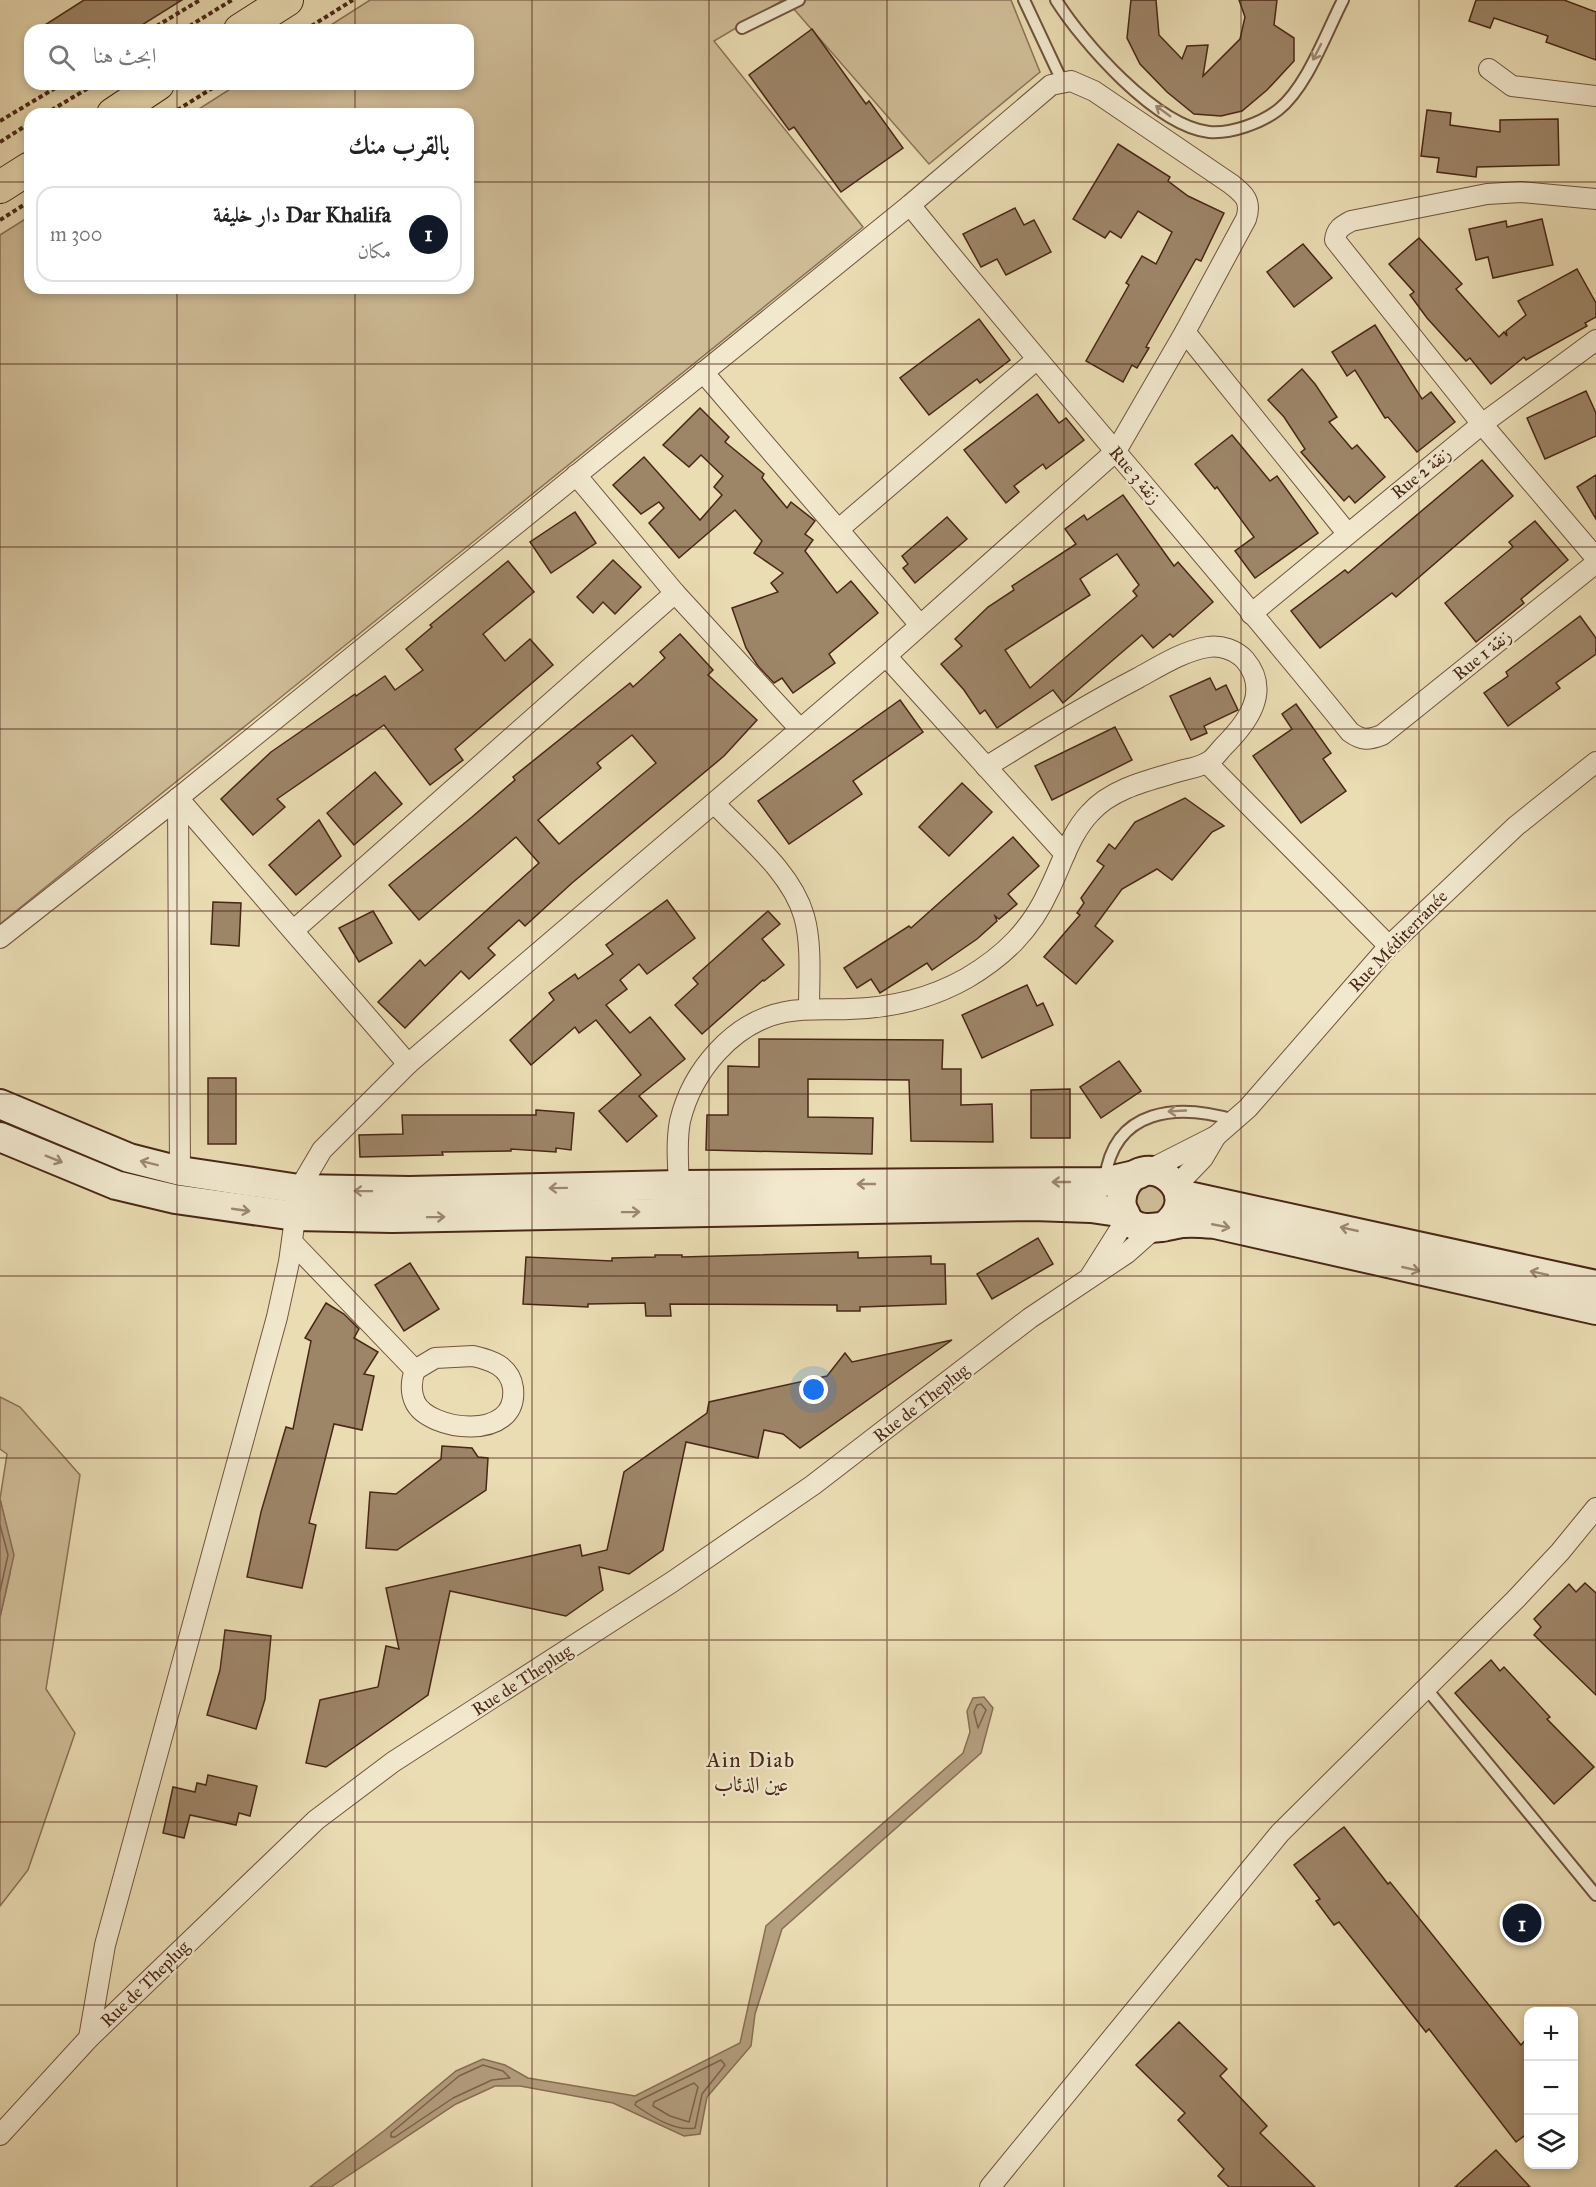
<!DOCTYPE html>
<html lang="ar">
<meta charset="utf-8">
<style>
:root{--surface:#fff;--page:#f2f2f2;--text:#222;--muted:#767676;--line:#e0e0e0;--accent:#111827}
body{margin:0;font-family:"IM FELL Great Primer",Amiri,serif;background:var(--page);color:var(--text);direction:rtl}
.controls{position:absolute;right:18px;bottom:18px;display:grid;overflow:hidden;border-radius:12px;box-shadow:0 3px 9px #0003}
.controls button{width:54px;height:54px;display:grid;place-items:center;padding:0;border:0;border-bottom:2px solid var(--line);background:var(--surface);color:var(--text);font:30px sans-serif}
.you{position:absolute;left:814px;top:1390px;width:21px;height:21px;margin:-15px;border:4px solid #fff;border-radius:50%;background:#1a73e8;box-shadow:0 0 0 9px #1a73e833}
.badge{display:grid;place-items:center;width:39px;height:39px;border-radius:50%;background:var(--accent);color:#fff;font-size:20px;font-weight:700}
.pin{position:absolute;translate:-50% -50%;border:3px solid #fff;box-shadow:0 2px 6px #0006}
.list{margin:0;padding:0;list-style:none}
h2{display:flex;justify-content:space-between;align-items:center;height:78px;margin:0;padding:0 24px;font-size:26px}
h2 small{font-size:20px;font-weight:400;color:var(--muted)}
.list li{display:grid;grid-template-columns:39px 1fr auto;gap:18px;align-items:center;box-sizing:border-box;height:96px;margin:0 12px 12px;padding:0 12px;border:2px solid var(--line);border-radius:18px}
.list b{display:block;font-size:22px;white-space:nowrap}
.list p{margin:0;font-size:20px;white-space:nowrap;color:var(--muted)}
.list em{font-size:20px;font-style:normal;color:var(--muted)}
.icon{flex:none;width:33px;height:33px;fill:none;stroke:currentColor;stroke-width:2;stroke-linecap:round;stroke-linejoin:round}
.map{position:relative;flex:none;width:1596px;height:2187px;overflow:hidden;direction:ltr}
.search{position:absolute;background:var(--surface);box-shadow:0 3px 9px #0003;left:24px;top:24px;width:450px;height:66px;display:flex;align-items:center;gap:15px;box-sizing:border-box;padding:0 21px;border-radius:18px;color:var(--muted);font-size:22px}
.panel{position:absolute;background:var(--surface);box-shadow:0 3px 9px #0003;left:24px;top:108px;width:450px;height:186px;border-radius:18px;direction:rtl}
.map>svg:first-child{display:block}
</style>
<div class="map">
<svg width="1596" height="2187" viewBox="0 0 1596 2187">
<rect width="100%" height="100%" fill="#eadcb3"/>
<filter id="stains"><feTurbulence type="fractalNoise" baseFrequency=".00333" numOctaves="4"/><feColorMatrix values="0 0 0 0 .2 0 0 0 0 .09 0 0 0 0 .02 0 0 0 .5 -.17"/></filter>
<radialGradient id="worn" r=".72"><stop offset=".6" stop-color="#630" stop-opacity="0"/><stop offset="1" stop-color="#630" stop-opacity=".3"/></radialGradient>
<g fill="#cfbd98" stroke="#8c7257" stroke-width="1.5">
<polygon points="370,0 783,0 714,41 863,227 0,924 0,235 30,216 30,288 468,288 468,114 191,114 238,84 468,84 468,30 323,30"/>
<polygon points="786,0 1011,0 1040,72 929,164"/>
<polygon points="1146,1185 1163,1187 1168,1209 1148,1218 1136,1207 1135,1197"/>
<polygon points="0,1397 20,1407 80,1475 46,1689 75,1733 28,1870 0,1906 0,1617 10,1574 11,1546 0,1499 7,1454 0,1449"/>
</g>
<g fill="#b39e7e" stroke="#896e54" stroke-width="1.5">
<polygon points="0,1499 14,1555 0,1617"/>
<polygon points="984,1697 993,1708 981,1753 782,1929 755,2014 751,2046 707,2097 700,2134 684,2136 613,2103 520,2086 495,2086 456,2104 331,2187 310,2187 385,2130 456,2071 483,2059 505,2065 528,2078 635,2096 740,2043 766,1926 963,1753 970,1732 967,1711 973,1698"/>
</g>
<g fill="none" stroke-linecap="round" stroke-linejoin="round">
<g stroke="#7e624a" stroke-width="1.5">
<polyline points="0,1525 8,1555 0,1591"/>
<polygon points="981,1704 986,1710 978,1728 974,1712 977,1705"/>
<path d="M 721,2060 L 725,2065 L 702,2094 L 695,2128 C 675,2132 651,2116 635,2105 L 636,2102 Z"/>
<polygon points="483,2065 503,2071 510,2078 492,2080 453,2098 395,2137 391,2137 391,2133 459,2076"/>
<polygon points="694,2083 698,2087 689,2122 670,2116 653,2106 654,2102"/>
</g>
</g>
<g fill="#9d8568" stroke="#492716" stroke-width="1.5" fill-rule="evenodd">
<polygon points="84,0 182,0 134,30 37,30"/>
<polygon points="1131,0 1156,0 1159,35 1182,59 1187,46 1208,45 1203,76 1240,39 1245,17 1239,0 1277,0 1274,25 1294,38 1294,61 1267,90 1242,111 1221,116 1194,114 1167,92 1140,64 1127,38"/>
<polygon points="1476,0 1564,0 1596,12 1596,60 1546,42 1548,36 1494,18 1490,28 1469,21"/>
<polygon points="812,29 866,104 869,101 903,148 841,192 794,127 789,130 749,75"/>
<polygon points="1427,110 1451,113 1450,125 1500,132 1500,120 1558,119 1559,165 1477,167 1476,177 1437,172 1439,158 1421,156"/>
<polygon points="1118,144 1170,177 1168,181 1188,196 1224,213 1201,261 1196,259 1146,347 1149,348 1137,368 1132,365 1123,382 1086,361 1129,285 1126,283 1142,256 1156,264 1172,232 1138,211 1121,238 1110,231 1105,238 1073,219"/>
<polygon points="1015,208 1024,225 1034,220 1051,252 1006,275 997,259 981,267 963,234"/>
<polygon points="1542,219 1553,265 1493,278 1488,257 1476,260 1469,229 1506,221 1507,227"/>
<polygon points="1419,238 1462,284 1456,289 1499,337 1504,332 1507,336 1506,331 1526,315 1518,301 1577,269 1596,303 1596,317 1585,323 1587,326 1526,360 1524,357 1491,384 1470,358 1466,361 1427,318 1410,295 1414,292 1389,264"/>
<polygon points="1303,244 1332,278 1294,307 1267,272"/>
<polygon points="979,319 1010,360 980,383 977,379 929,415 900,378"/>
<polygon points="1375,325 1422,399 1431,392 1455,422 1417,452 1388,417 1385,418 1355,370 1347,376 1332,352"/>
<polygon points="1302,369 1315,384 1337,417 1329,422 1352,449 1357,445 1385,477 1355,503 1349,496 1344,501 1301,452 1305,449 1284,417 1268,400"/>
<polygon points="1586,391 1596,413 1596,436 1545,459 1527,418"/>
<polygon points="1037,394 1059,423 1066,418 1084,440 1046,469 1043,464 1014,486 1019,492 1006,503 964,450"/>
<polygon points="700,408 729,437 725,442 764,474 762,478 787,508 791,502 815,521 805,534 813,540 805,551 837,593 851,581 878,613 829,654 835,663 793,693 782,678 774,683 758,666 746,648 732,608 778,592 771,583 783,573 754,553 762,541 735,510 679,558 649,523 664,508 659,502 641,514 613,485 644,457 700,520 722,495 714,487 723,476 701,455 689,467 663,445"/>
<polygon points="1232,435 1270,481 1277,476 1318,533 1255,578 1235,551 1254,537 1217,487 1215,489 1195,464"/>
<polygon points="1482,460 1513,496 1396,597 1392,593 1320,648 1291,611 1345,570 1348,573"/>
<polygon points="1596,475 1596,519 1577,487"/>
<path d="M 1123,495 L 1174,566 L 1178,562 L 1213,602 L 1173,637 L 1170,634 L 1153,648 L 1142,635 L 1063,703 L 1053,690 L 997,728 L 985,710 L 980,714 L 964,690 L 941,664 L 962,646 L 955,639 L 988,607 L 1014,590 L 1012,586 L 1076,544 L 1065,529 L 1084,515 L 1087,520 ZM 1117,554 L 1139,585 L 1133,591 L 1137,596 L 1030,688 L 1005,650 L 1090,595 L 1080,579 Z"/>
<polygon points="575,512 596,543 551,573 530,542"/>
<polygon points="947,517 967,539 915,583 903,568 908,564 902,556"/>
<polygon points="1535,521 1568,560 1521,599 1524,603 1476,642 1445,603 1513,547 1509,542"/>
<polygon points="613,560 641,587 615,614 603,602 593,613 577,597"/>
<polygon points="508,561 534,592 483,634 505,661 530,639 553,665 455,749 463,760 430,785 384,725 277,799 285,807 253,835 221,799 271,752 355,694 356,696 385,676 395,690 423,670 406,649 432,627 430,625"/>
<polygon points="1580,616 1596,638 1596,654 1556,683 1560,688 1508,726 1484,693 1508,676 1506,672"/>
<path d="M 680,634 L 713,670 L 708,675 L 757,720 L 724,756 L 572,883 L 525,926 L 519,920 L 488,948 L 495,955 L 469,979 L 461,971 L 405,1028 L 378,1002 L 420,960 L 425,966 L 539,863 L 516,837 L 419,920 L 389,885 L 472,817 L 515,780 L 513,777 L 630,683 L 633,687 L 665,658 L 660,652 ZM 632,735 L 656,763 L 559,844 L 538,820 L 601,768 L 597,763 Z"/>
<polygon points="1210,678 1216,690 1226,685 1238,710 1204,726 1207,733 1191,740 1170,696"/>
<polygon points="900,700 923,732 853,781 862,794 789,844 758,801"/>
<polygon points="1296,704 1331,753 1323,759 1346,791 1301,823 1253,756 1292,729 1282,714"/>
<polygon points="1115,727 1132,760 1052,800 1035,766"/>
<polygon points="375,772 402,804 354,845 327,813"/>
<polygon points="962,783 992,812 949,856 919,827"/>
<polygon points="1185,798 1224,826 1212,832 1172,880 1157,869 1122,889 1095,926 1113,941 1076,984 1044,957 1080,915 1077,913 1084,903 1081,898 1104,866 1097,861 1109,844 1115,849 1135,822"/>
<polygon points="319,820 341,856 296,895 269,865"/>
<polygon points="1013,837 1039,866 1008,894 1017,904 999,919 995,916 997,921 977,939 932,970 927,963 880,993 871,979 857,988 844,968 909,926 911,928"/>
<polygon points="667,900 695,938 647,974 639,964 620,980 627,989 606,1005 630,1033 650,1017 685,1059 639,1096 657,1116 627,1142 599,1111 641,1075 596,1020 579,1033 575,1027 531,1065 510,1040 554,1000 549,993 575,974 578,979 613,954 606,945"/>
<polygon points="213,902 241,903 239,946 211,944"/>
<polygon points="373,911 392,943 359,962 339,928"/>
<polygon points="768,911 780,924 762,939 784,965 764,981 763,980 702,1034 675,1005 698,984 693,978"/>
<polygon points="1027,985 1037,1006 1043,1003 1053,1025 982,1058 962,1015"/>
<polygon points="759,1039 943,1040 942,1069 961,1069 961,1105 992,1104 993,1142 911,1141 909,1080 808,1079 808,1117 873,1118 872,1154 706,1150 707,1115 728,1115 728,1066 759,1067"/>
<polygon points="1119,1061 1141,1091 1101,1118 1080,1087"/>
<rect x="208" y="1078" width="28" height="66"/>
<polygon points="1070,1089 1070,1138 1031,1138 1031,1090"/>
<polygon points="536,1110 574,1113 571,1150 556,1148 556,1152 511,1149 511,1151 442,1152 443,1155 360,1157 359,1135 403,1134 402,1115 536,1115"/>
<polygon points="1038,1238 1053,1264 992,1299 977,1274"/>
<polygon points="858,1252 858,1258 931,1256 931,1264 945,1264 946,1304 860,1307 860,1311 837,1311 837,1305 670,1304 671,1316 646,1316 645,1303 588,1304 588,1307 523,1304 526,1257 612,1261 612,1258 655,1257 655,1255 682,1255 682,1257"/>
<polygon points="410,1263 439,1309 404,1331 375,1285"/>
<polygon points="326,1303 344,1314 359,1329 354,1338 378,1352 364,1374 374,1376 362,1430 334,1424 309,1523 316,1525 302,1588 247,1577 261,1512 286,1427 293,1429 311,1341 305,1338"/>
<polygon points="952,1340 800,1448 783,1434 764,1430 758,1458 686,1442 663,1550 629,1574 599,1567 603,1590 566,1616 450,1591 428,1695 326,1767 306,1763 320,1700 378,1687 386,1646 399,1649 386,1588 580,1545 582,1556 607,1550 624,1472 707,1413 709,1402 827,1376 845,1353 852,1362"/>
<polygon points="442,1446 472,1448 478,1457 488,1458 486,1490 397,1550 366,1548 370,1492 396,1494 441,1459"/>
<polygon points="1585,1583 1596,1593 1596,1695 1534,1635 1541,1627 1534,1619 1569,1584 1576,1592"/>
<polygon points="225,1630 271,1636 265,1699 256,1729 207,1715 220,1670"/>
<polygon points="1491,1660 1500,1671 1504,1667 1550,1717 1547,1719 1594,1767 1554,1804 1455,1693"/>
<polygon points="208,1775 257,1786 250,1816 239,1813 236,1825 190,1815 184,1838 163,1833 173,1787 195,1792 197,1783 206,1785"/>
<polygon points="1344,1827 1388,1884 1390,1882 1521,2045 1528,2037 1528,2133 1516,2142 1429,2029 1426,2032 1339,1922 1334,1925 1316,1901 1320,1899 1294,1865"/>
<polygon points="1179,2022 1227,2069 1220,2076 1267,2126 1260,2133 1315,2187 1229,2187 1218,2176 1224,2169 1178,2120 1185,2113 1136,2065"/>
<polygon points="1496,2150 1530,2187 1455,2187"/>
</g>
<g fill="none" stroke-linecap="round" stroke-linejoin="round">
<defs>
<g id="lane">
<polyline points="1024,0 1062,81"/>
<path d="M 1056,0 C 1083,43 1156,126 1209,132 C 1231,134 1261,123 1278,110 C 1307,87 1326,33 1343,0"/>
<polyline points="742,28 799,0"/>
<path d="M 1105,1179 C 1114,1108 1178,1103 1234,1120"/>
<polyline points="1425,1687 1596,1895"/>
</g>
<g id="street">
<polyline points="1489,69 1512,86 1596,96"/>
<path d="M 1596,199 L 1521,192 L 1487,194 L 1351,221 C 1342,226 1336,229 1335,240 L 1482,424 L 1596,558"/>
<path d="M 910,205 C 1054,383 1206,554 1350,732 C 1362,741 1369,740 1382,735 L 1596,563"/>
<polyline points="1185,332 1347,533"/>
<polyline points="703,372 920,625"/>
<polyline points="576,475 675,593 800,729"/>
<polyline points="839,529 1036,360"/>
<polyline points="1251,614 1482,424 1596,340"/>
<polyline points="886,656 1065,854"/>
<polyline points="1207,763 1389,946"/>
<polyline points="178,798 180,1171"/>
<polyline points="178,798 408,1064"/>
<path d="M 714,803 C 745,836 791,871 804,916 C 812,944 809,979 809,1009"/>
<polyline points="294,930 675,593"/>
<path d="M 0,938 L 178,798 L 910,205 L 1051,85 L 1071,81 L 1094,91 L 1231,184 C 1244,194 1252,201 1246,219 L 1185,332 L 1116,451 L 886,656 L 408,1064 L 322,1150 L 299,1189 L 289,1262 L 277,1317 L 105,1945 L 89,2038"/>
<polyline points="1147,1171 1216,1136 1248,1108 1389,946 1516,826 1596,762"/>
<path d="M 679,1185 C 678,1164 676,1142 680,1121 C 692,1071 733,1022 785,1012 C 806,1008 827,1010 849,1009 C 891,1008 930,999 967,978 C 1004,956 1031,930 1049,890 C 1062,864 1070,834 1090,813 C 1112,788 1150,780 1180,771 C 1188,769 1200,767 1208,762 C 1214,759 1219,751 1224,746 C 1248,722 1271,691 1245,660 C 1236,650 1221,645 1208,647 C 1183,651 1160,666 1138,678 C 1086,705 1036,736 986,767"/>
<polyline points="1176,1186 1203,1158 1216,1136"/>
<polyline points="292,1242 415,1370"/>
<polyline points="1091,1275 1127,1218"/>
<path d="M 473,1356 C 491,1360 510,1366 513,1388 C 519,1443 428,1431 415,1402 C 410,1391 411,1381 415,1370 L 435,1358 Z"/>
<polyline points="0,2135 89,2038 316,1820 393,1762 672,1582 813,1485 1030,1318 1127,1253 1154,1229"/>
<polyline points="990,2187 1280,1833 1515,1600 1560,1552 1596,1508"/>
</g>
<g id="secondary">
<polyline points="0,1104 129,1158 180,1171 299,1189 409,1191 679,1185 1104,1182 1139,1174"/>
<polyline points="0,1137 116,1185 175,1199 295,1216 392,1218 1033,1206 1091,1208 1125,1213"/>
<polyline points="1179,1194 1596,1285"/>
<path d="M 1163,1227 C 1207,1196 1152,1148 1127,1183 C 1122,1191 1120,1201 1123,1210 C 1132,1238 1162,1226 1183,1223 C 1194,1222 1204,1223 1215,1224 L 1596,1310"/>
</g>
<g id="primary">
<polyline points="240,30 287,0"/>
<polyline points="113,114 158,84"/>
<polyline points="0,187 30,168"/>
</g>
</defs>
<use href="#lane" stroke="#71543d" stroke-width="14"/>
<use href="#street" stroke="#71543d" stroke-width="22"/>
<use href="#secondary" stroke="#492716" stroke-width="32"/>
<use href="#primary" stroke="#492716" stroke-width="34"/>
<g stroke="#492716" stroke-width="4" stroke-dasharray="4.5 3" stroke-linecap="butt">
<polyline points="150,30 200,0"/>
<polyline points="183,30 232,0"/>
<polyline points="305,30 353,0"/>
<polyline points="45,114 95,84"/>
<polyline points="171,114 219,84"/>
<polyline points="0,121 62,84"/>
<polyline points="0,142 30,123"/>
<polyline points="0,220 30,201"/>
</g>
<use href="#lane" stroke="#f1e8ce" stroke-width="10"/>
<use href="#street" stroke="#f1e8ce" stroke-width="20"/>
<use href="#secondary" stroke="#f1e8ce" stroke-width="28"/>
<use href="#primary" stroke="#eadcb3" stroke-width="32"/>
</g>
<defs><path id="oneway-shaft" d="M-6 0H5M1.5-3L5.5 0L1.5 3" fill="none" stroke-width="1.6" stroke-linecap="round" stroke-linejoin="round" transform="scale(1.5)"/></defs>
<g stroke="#9d8872">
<use href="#oneway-shaft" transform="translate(1317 52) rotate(117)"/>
<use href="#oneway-shaft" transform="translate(1163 111) rotate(-144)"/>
<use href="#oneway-shaft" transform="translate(1177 1111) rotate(177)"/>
<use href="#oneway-shaft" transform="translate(54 1159) rotate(22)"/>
<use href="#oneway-shaft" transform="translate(149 1163) rotate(-166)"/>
<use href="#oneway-shaft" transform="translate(1061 1182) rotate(180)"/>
<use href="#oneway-shaft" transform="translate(866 1184) rotate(180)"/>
<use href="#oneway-shaft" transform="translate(558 1188) rotate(179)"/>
<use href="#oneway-shaft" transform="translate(363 1191) rotate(-179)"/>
<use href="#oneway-shaft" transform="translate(241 1210) rotate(8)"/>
<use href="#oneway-shaft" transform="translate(631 1212) rotate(-1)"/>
<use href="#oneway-shaft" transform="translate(436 1217) rotate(-1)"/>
<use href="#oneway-shaft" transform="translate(1221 1226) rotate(11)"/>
<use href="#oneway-shaft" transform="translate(1349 1229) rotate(-167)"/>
<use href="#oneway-shaft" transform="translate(1411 1269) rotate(13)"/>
<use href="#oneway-shaft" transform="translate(1539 1273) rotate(-168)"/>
</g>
<path fill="none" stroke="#492716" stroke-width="1.5" stroke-opacity="0.55" d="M 177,0 L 177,30M 355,0 L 355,30M 532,0 L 532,2187M 709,0 L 709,2187M 887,0 L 887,2187M 1064,0 L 1064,2187M 1241,0 L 1241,2187M 1419,0 L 1419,2187M 177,84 L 177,114M 355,84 L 355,114M 0,182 L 30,182M 468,182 L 1596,182M 177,288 L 177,2187M 355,288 L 355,2187M 0,364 L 1596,364M 0,547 L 1596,547M 0,729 L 1596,729M 0,911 L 1596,911M 0,1094 L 1596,1094M 0,1276 L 1596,1276M 0,1458 L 1596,1458M 0,1640 L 1596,1640M 0,1822 L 1596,1822M 0,2005 L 1596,2005"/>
<g text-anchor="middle" stroke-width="4.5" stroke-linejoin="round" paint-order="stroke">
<g font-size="18" fill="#492716" stroke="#f1e8ce">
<text transform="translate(1421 473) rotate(-39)" y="6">Rue 2 زنقة</text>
<text transform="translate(1135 475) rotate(50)" y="6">Rue 3 زنقة</text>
<text transform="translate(1482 655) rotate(-39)" y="6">Rue 1 زنقة</text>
<text transform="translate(1398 941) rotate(-46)" y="6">Rue Méditerranée</text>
<text transform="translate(921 1403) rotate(-38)" y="6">Rue de Theplug</text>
<text transform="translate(522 1680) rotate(-33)" y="6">Rue de Theplug</text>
<text transform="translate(145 1984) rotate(-44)" y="6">Rue de Theplug</text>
</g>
<g font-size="21" letter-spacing="1.5" fill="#492716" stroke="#f1e8ce">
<text x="751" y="1767">Ain Diab<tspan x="751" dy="24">عين الذئاب</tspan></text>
</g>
</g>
<rect width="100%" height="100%" filter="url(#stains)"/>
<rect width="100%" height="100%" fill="url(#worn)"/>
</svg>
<div class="controls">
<button>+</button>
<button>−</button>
<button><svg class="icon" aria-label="layers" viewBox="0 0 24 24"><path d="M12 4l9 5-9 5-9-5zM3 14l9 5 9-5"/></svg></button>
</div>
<div class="you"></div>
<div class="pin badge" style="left:1522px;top:1923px">1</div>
<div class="search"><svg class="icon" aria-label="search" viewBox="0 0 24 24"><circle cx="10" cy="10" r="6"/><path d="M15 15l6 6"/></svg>ابحث هنا</div>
<section class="panel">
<h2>بالقرب منك<small></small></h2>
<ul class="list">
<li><span class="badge">1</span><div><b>Dar Khalifa دار خليفة</b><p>مكان</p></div><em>300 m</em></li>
</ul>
</section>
</div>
